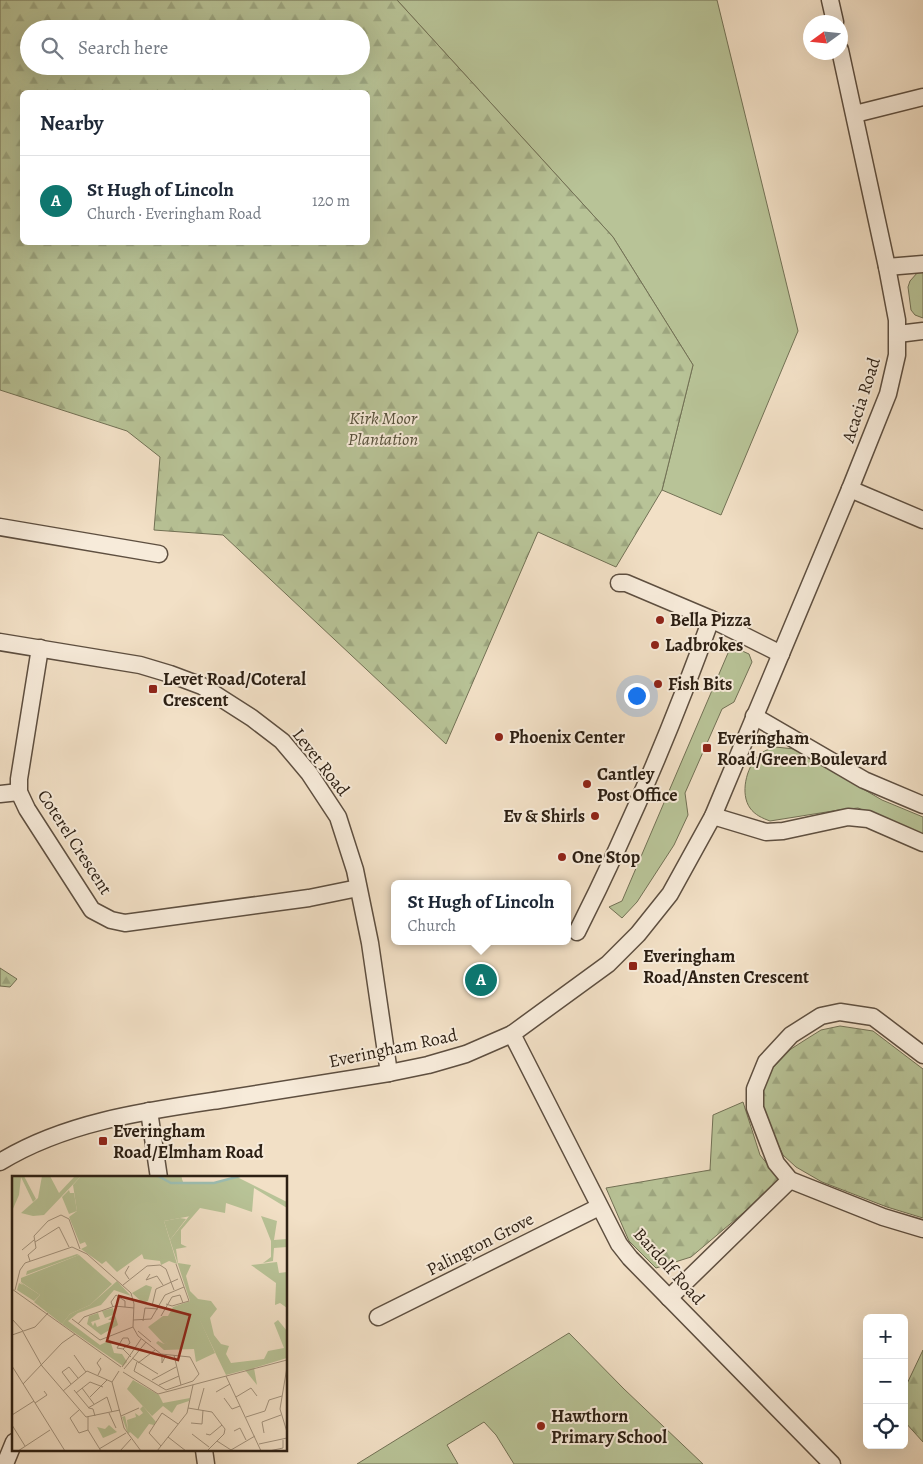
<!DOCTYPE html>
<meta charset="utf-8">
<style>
:root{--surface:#fff;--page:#f6f6f7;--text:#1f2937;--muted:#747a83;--line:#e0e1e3;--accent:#0f766e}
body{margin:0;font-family:Alegreya,serif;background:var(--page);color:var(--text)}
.controls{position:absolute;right:15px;bottom:15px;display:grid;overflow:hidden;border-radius:8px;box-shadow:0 5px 20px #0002}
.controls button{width:45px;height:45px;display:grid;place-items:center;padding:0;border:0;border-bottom:1px solid var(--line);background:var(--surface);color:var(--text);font:25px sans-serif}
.compass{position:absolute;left:803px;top:15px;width:45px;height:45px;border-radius:50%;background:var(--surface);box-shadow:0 5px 20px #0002;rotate:255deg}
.you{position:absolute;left:636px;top:695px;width:18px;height:18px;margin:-12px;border:4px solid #fff;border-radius:50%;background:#1a73e8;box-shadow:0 0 0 8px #1a73e833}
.badge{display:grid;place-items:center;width:32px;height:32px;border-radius:50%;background:var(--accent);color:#fff;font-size:16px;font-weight:700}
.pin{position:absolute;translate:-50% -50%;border:2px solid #fff;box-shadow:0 1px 5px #0006}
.popup{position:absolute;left:391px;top:880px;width:180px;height:65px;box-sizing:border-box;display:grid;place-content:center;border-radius:8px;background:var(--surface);filter:drop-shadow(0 1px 4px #0005);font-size:16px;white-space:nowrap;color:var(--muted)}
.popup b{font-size:19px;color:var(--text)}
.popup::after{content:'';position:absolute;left:50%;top:100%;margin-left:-10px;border:10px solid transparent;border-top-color:var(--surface)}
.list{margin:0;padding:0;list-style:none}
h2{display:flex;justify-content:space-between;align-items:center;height:65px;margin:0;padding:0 20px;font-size:21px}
h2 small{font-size:16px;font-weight:400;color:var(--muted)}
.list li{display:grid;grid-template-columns:32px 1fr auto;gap:15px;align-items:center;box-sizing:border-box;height:90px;padding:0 20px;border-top:1px solid var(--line)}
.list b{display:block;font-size:19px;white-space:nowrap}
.list p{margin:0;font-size:16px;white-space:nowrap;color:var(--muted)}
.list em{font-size:16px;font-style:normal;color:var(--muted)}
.icon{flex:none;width:28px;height:28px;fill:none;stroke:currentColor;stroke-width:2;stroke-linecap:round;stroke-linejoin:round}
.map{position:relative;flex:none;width:923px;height:1464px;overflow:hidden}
.search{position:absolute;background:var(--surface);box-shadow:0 5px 20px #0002;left:20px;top:20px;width:350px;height:55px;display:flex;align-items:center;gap:12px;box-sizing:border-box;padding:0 18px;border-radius:28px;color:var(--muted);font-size:19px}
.panel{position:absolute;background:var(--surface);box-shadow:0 5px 20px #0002;left:20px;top:90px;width:350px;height:155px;border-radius:8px}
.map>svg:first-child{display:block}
</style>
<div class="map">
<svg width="923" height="1464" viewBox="0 0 923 1464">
<defs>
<pattern id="forest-firs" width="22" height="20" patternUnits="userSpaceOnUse" patternTransform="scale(1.25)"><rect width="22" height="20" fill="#b8c397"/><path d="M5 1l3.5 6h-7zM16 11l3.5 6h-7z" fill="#9ea781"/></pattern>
</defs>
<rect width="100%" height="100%" fill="#f2e0c6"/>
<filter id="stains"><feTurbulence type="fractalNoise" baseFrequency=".004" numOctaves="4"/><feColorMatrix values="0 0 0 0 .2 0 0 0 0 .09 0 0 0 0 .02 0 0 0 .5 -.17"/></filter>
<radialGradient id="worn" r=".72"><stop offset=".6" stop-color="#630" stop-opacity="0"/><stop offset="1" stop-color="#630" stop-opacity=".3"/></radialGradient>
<g fill="#b8c397" stroke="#727155">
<polygon points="397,0 717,0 798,331 721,515 662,490 693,365 613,237"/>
<polygon points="918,272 923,272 923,318 915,315 911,310 908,287 910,281"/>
<polygon points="731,646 749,654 752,662 734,702 722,709 685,793 688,815 674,845 637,902 622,918 609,907 622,901"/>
<path d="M 775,747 L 795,749 L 882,800 L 923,817 L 923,834 L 858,808 L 839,810 L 770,821 C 762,818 755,815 750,808 C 740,794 746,768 758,756 C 763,751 769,749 775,747 Z"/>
<polygon points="569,1333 624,1389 703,1464 514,1464 496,1435 484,1422 447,1445 458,1464 357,1464"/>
</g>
<g fill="url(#forest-firs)" stroke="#727155" fill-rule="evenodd">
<path d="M 0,0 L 397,0 L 613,237 L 693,365 L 662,490 L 616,567 L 538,532 L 446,744 L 223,535 L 154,530 L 160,457 L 127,431 L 0,390 ZM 29,29 L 361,29 L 361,66 L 29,66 ZM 22,92 L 368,92 L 368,242 L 22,242 Z"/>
<polygon points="0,968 17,979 10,987 0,986"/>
<polygon points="840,1026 873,1031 923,1069 923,1218 887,1207 822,1182 796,1167 783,1155 767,1121 762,1103 765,1076 791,1049 805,1040 821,1030"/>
<polygon points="743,1102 760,1155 781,1181 691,1257 656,1268 629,1241 606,1188 710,1170 713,1115"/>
<polygon points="923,1350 923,1442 904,1421 904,1390"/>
</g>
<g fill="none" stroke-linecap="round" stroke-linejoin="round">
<defs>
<g id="street">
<polyline points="830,0 835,22"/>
<polyline points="855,114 923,97"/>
<polyline points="887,267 923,264"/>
<polyline points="898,334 923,331"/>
<polyline points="850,489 923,520"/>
<polyline points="0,527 159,554"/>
<polyline points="619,583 626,583 711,619 781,654"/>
<polyline points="0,642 140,665 170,674 202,686 252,718 282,741 309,773 338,817 355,870 370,943 389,1073"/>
<polyline points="40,648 19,779 19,792 27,809 92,910 111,920 125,923 309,898 358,888"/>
<polyline points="754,716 864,780 923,805"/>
<polyline points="0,794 19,792"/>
<polyline points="713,816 766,832 783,831 848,817 868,819 923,843"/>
<path d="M 577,932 C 628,831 673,725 711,619"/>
<polyline points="512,1034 619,1244 630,1258 832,1464"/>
<polyline points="923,1055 873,1017 840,1012 821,1016 791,1035 766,1062 755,1089 755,1108 776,1163 790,1180 883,1217 923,1229"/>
<polyline points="149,1111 159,1178"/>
<path d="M 0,1162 C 65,1122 145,1111 219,1100 C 275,1091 332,1082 389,1073 L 428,1065 L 466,1054 L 512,1034 L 608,964 L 638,934 L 670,894 L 713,816 L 850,489 L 888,394 L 897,355 L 897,320 L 887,267 L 840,50"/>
<polyline points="669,1298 790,1180"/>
<polyline points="378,1317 599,1207"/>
<polyline points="204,1450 206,1464"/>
<polyline points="5,1464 14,1442"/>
</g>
</defs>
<use href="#street" stroke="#5e4f40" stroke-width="19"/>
<use href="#street" stroke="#f7ebda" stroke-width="16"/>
</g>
<g fill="#8f2418" stroke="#f7ebda" stroke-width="2">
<circle cx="660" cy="620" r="5"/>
<circle cx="655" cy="645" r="5"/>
<circle cx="658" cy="684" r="5"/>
<rect x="148" y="684" width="10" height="10" rx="2.5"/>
<circle cx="499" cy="737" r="5"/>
<rect x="702" y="743" width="10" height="10" rx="2.5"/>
<circle cx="587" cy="784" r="5"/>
<circle cx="595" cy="816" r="5"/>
<circle cx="562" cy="857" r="5"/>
<rect x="628" y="961" width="10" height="10" rx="2.5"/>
<rect x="98" y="1136" width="10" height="10" rx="2.5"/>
<circle cx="541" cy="1426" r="5"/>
</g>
<g text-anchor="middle" stroke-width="4" stroke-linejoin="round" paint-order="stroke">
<g font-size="18" fill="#2c1f13" stroke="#f7ebda">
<text transform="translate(861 400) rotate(-72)" y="6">Acacia Road</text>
<text transform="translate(321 762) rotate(52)" y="6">Levet Road</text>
<text transform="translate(75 842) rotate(57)" y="6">Coterel Crescent</text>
<text transform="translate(393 1048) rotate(-12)" y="6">Everingham Road</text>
<text transform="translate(480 1244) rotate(-27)" y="6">Palington Grove</text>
<text transform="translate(669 1266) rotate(48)" y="6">Bardolf Road</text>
</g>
<g font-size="18" font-style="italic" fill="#56503b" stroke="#f7ebda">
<text x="383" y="424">Kirk Moor<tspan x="383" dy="21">Plantation</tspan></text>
</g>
<g font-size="18" font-weight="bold" fill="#2c1f13" stroke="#f7ebda" text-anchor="start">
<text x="670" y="626">Bella Pizza</text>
<text x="665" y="651">Ladbrokes</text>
<text x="163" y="685">Levet Road/Coteral<tspan x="163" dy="21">Crescent</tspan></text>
<text x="668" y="690">Fish Bits</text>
<text x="509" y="743">Phoenix Center</text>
<text x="717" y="744">Everingham<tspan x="717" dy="21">Road/Green Boulevard</tspan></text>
<text x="597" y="780">Cantley<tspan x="597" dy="21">Post Office</tspan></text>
<text x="585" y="822" text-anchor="end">Ev &amp; Shirls</text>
<text x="572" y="863">One Stop</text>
<text x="643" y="962">Everingham<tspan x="643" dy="21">Road/Ansten Crescent</tspan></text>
<text x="113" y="1137">Everingham<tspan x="113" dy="21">Road/Elmham Road</tspan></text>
<text x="551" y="1422">Hawthorn<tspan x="551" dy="21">Primary School</tspan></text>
</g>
</g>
<g transform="translate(12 1176)">
<rect width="275" height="275" fill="#f2e0c6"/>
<path d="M 0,0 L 12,0 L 24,23 L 21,26 L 9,1 L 7,19 L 0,35 ZM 69,0 L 169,0 L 179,40 L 152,45 L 165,88 L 157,85 L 149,89 L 148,85 L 132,83 L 130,78 L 105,96 L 94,85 L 90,88 L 69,73 L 75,70 L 73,66 L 68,68 L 57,41 L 65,35 L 61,9 ZM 8,106 L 28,119 L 22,125 L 5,114 L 7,107 L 11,109 ZM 101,132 L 106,149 L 89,159 L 75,148 L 77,140 L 86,137 L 88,143 L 79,146 L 81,150 L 83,146 L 85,151 L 103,144 L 96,144 L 101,139 L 93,142 L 90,135 ZM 188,144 L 203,177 L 184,186 L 182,173 L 152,174 L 144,167 L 146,165 L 152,168 ZM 131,230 L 144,246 L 142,249 L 137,248 L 126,263 L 118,256 L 116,258 L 110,241 L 113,240 L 116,254 L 115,244 L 124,241 L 123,237 L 127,240 L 131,237 L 128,233 ZM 97,249 L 105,256 L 91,262 L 85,251 L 93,253 Z" fill="#b8c397"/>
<path d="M 30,0 L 38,0 L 47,17 L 63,0 L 69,0 L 32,39 L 21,40 L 9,37 L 26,22 ZM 145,0 L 169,0 L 171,6 L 202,7 L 225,1 L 275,26 L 275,32 L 242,12 L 240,36 L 214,27 L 213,37 L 188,32 L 169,54 L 169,68 L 175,71 L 164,73 L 166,87 L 179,89 L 174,100 L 178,115 L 186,123 L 199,125 L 205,133 L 198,142 L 202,159 L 209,168 L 217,170 L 214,178 L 219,187 L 252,183 L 256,175 L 272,172 L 262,147 L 266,144 L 275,155 L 275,182 L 242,192 L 245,209 L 233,194 L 214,199 L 188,145 L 177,156 L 152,168 L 136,151 L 151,140 L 156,140 L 161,131 L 178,125 L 158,64 L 178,39 L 169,7 L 160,8 ZM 249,40 L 265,45 L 262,64 L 275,63 L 275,71 L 262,72 L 261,85 L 251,87 L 259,81 L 259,65 ZM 139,67 L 156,70 L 155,74 L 148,74 L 149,85 L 142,81 L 132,83 L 130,75 ZM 65,78 L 67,79 L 14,99 L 15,95 ZM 265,86 L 267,97 L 275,96 L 275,132 L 268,127 L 263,129 L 264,107 L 239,89 ZM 105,105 L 119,120 L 102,114 L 89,129 L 66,137 L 56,145 L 88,169 L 98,164 L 102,177 L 110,178 L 115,186 L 111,190 L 50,148 L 58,138 L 78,129 ZM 134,109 L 140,111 L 136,125 L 131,127 L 120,117 ZM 121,204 L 147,219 L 151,227 L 178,222 L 177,225 L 165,229 L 160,237 L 151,230 L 140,240 L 115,213 Z" fill="#b8c397"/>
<path d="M 67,79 L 100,108 L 78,129 L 58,138 L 50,148 L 22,126 L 28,119 L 9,106 L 9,102 Z" fill="#b8c397"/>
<path d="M 57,14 L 58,17 L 62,17 L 65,35 L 57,38 L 50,21 ZM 168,42 L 174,43 L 158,64 L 152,45 Z" fill="#b8c397"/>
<path fill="none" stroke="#9cbdb1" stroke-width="2.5" d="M 146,0 L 159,7 L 202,7 L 228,0"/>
<path fill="none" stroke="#a3937e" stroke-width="1" d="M 23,66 L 47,51 L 57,71M 10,74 L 22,64M 18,85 L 16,79 L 24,72 L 22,60 L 36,45 L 49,39 L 57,43 L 68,73M 138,98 L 134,104 L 145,100 L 151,109M 117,103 L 113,97 L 117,90M 111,109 L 135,90 L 148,89 L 154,93 L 162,114M 0,113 L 109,191M 3,114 L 8,94 L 13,87 L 60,71 L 75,78 L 119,117 L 122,128 L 121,151 L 126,160 L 149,178 L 178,181 L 187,198 L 181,205 L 154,214 L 122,195 L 125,186M 154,128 L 160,130 L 177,125 L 164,88M 140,130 L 144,113 L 166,103M 101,131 L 99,126 L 104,119 L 113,125 L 113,131M 149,140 L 160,121 L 168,119 L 171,127M 0,143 L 11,155M 60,143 L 88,164 L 121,151M 121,144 L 139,143 L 153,119 L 172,111M 131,145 L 133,132 L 146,133M 66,148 L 72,141 L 103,130 L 122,132M 126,155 L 139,166M 11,156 L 30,190M 0,159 L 23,151 L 36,137M 111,173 L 118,167 L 116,162 L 111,162 L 105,172 L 111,173 L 119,181M 150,178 L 150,187 L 154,179M 62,179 L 74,196M 162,179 L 169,209M 120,182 L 146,198M 126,187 L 143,174M 0,190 L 53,275M 30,190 L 74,241 L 108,234M 110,191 L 129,163M 275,191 L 268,233 L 275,256M 112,193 L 134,166M 107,195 L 100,206 L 112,252 L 129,275M 111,196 L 146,218 L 275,184M 86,199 L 89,193 L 85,187 L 89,182M 214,200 L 249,275M 140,204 L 164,191M 11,208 L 50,167 L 63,158M 59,208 L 50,196 L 57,191 L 66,202M 147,209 L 167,200M 70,212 L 82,228M 62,214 L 77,232 L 81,233 L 83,240M 51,215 L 75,195 L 100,206M 204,216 L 218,208M 64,217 L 78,206 L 91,211M 78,221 L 95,204M 224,221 L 239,212 L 245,220M 212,222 L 220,233 L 228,230M 23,227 L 35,219 L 32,215M 76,232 L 95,221 L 100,236M 176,232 L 200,236 L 213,253 L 212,258 L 195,275M 67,234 L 58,242 L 67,257 L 76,254M 186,234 L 192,212M 97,237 L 104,252M 0,239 L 22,225M 109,240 L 127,232M 76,241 L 76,254 L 89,275M 234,241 L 253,235 L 257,224 L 270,220M 179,247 L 190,248 L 191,234M 0,249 L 13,270M 222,255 L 228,252 L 234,264M 252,257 L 250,246 L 269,239M 180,258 L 197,271M 194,258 L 198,259 L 210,249M 156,261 L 174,275M 205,265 L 219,274 L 243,260M 247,268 L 275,262M 149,270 L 137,257 L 150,237 L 166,248M 87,273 L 114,257M 6,275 L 38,254M 108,275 L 119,263M 145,275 L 175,237 L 181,209M 257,275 L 271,272 L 271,264"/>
<path fill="#8f2418" fill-opacity="0.15" stroke="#8f2418" stroke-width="2.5" d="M 107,120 L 178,139 L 166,184 L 95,165 Z"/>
<rect width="275" height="275" fill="none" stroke="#2c1f13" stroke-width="2.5"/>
</g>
<rect width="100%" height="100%" filter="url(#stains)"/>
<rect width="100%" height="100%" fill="url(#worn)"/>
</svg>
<div class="controls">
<button>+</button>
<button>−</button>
<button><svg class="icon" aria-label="locate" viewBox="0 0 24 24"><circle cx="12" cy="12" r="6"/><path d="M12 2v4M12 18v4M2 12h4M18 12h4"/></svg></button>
</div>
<svg class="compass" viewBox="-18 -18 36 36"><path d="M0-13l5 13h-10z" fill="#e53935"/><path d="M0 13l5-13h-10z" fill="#747a83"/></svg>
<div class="you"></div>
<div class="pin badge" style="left:481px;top:980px">A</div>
<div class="popup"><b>St Hugh of Lincoln</b>Church</div>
<div class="search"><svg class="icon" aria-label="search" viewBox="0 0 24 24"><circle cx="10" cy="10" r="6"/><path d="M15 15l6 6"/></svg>Search here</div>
<section class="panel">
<h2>Nearby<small></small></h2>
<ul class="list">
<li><span class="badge">A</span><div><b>St Hugh of Lincoln</b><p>Church · Everingham Road</p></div><em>120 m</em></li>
</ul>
</section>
</div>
